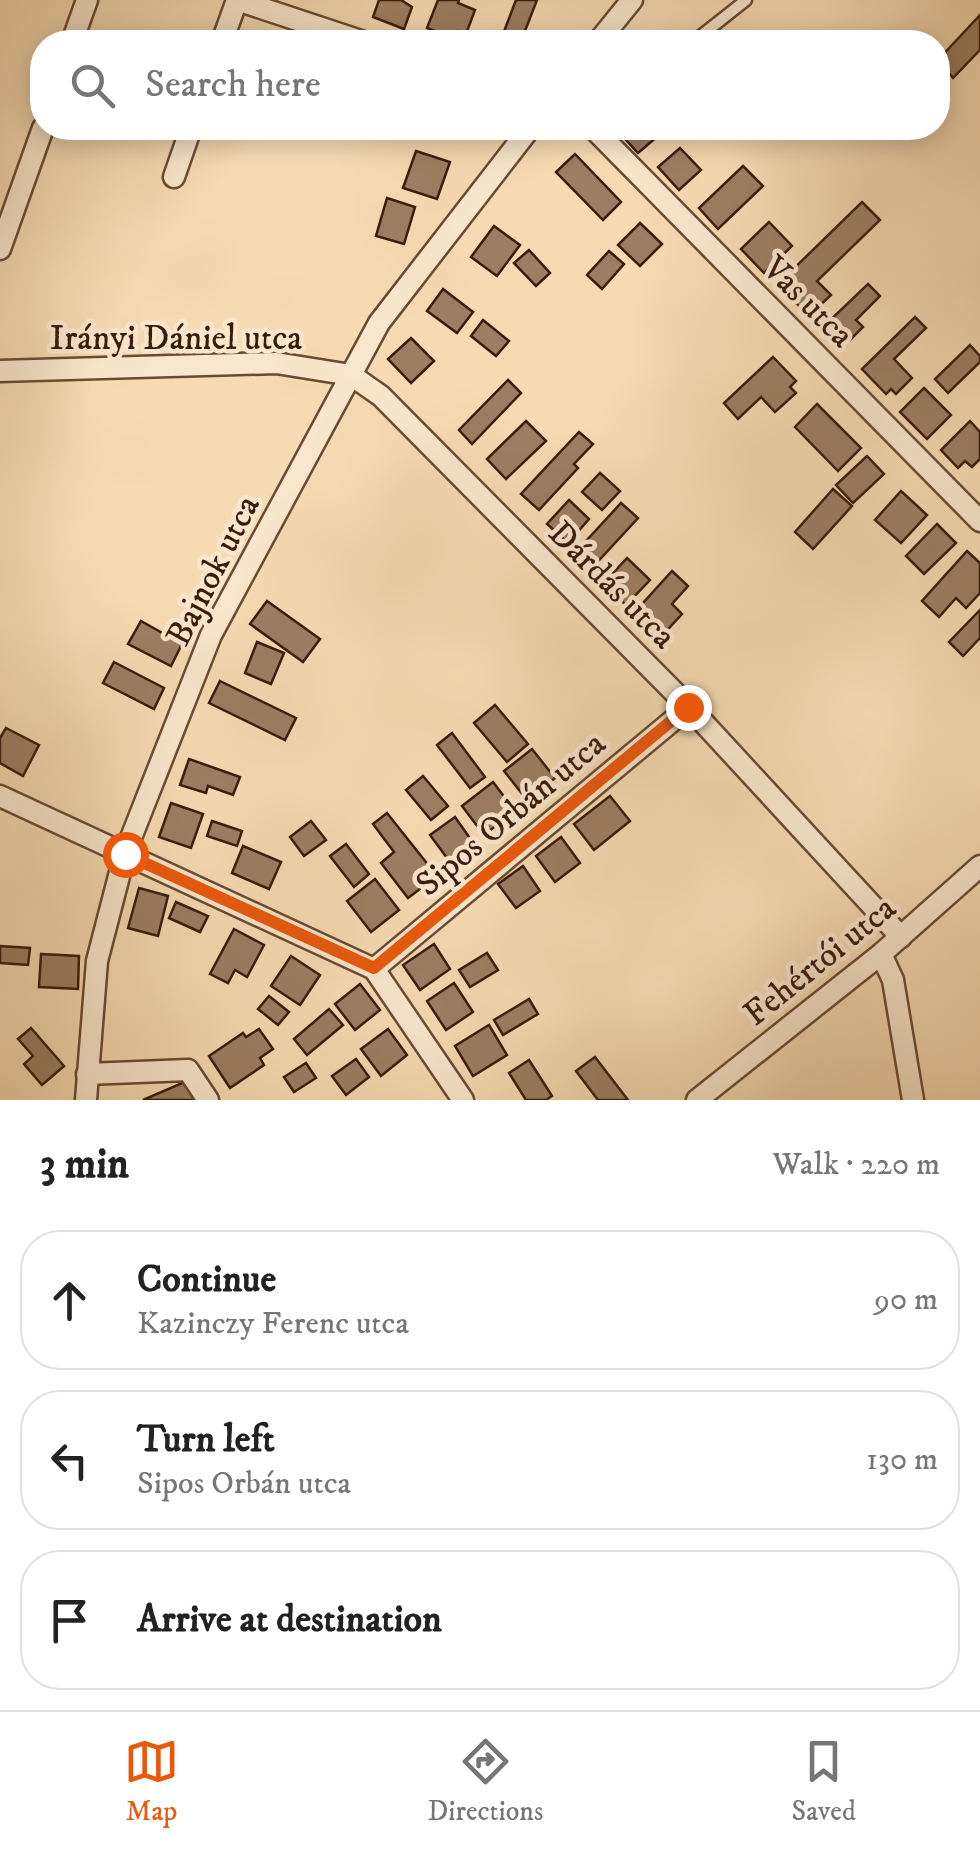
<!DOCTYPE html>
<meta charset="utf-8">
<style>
:root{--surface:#fff;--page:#f6f6f6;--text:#222;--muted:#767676;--line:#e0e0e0;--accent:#ea580c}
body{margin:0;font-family:"IM FELL DW Pica",serif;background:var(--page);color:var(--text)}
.stop{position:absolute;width:30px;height:30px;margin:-22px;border:8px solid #ea580c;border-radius:50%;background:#fff}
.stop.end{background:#ea580c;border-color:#fff;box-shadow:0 2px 10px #0008}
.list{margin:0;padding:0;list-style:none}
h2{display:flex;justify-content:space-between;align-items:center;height:130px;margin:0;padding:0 40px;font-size:42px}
h2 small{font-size:32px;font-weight:400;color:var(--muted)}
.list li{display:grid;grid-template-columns:65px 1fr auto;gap:30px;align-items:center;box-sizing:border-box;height:140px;margin:0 20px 20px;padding:0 20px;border:2px solid var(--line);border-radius:40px}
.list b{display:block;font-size:38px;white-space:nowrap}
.list p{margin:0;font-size:32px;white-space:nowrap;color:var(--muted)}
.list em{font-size:32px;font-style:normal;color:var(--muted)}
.icon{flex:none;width:55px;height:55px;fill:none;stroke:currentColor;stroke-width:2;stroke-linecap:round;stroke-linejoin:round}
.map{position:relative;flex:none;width:980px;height:1100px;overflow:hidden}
.search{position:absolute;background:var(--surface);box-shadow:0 5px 25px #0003;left:30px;right:30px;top:30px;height:110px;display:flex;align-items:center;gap:25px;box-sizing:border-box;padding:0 35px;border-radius:40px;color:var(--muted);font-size:38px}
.sheet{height:610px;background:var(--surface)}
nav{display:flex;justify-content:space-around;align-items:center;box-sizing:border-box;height:140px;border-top:2px solid var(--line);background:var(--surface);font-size:28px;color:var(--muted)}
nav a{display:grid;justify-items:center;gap:5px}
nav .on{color:var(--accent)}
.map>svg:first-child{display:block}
</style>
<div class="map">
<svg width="980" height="1100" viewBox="0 0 980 1100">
<rect width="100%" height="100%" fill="#f6dab1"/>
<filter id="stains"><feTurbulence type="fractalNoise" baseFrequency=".002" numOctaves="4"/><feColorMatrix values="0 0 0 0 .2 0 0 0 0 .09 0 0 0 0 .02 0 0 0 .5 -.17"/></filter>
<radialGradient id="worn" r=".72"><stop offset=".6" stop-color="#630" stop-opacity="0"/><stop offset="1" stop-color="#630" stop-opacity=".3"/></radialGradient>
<g fill="#9c7e61" stroke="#3a1b0b" stroke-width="2.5">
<polygon points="379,0 401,0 412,7 404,29 373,17"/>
<polygon points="438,0 459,0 458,3 475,10 466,34 458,31 455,39 427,28"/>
<polygon points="516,0 537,0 523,36 540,42 500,42"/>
<polygon points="980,15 980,50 953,78 938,60"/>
<polygon points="615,128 662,128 665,130 638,153"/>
<polygon points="680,148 701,170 679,190 658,167"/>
<polygon points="416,151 450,162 437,199 403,188"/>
<polygon points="575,154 621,202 603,220 556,172"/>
<polygon points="743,166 763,186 718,229 699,208"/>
<polygon points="387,198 415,207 404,244 376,236"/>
<polygon points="862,202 880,220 817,281 831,295 815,310 808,303 802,309 778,284"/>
<polygon points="769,222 792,246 764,273 741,249"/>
<polygon points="640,223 662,244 640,266 618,245"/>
<polygon points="494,226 520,245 497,276 471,257"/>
<polygon points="529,250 550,273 536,286 514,263"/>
<polygon points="609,251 624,264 602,289 587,275"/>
<polygon points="868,284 880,296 856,320 863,327 850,340 843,333 835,340 823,327"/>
<polygon points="443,289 473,312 457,333 427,311"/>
<polygon points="915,317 926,328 894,359 912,378 896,394 891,389 886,394 862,369"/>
<polygon points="483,320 509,341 496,356 471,336"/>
<polygon points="411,338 434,361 411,383 388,359"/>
<polygon points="970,345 980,356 980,362 948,393 935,379"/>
<polygon points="773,357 796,381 790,387 796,393 775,412 761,397 738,419 724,403"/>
<polygon points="508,380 521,393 472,444 459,430"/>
<polygon points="924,388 951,415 927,439 900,412"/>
<polygon points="817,404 861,448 838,471 795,427"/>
<polygon points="526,421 546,441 506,479 487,459"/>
<polygon points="970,421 980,432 980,459 972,467 965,461 958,468 941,450"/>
<polygon points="579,432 593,444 574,464 578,468 539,510 521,494"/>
<polygon points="867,456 884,474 853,503 836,485"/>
<polygon points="600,473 620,491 602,510 582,492"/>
<polygon points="833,489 852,506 813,549 795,532"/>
<polygon points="901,491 927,515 901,543 875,520"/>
<polygon points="569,500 589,519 568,543 547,524"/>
<polygon points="621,503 638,518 591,569 575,553"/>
<polygon points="937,524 956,543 924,574 906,556"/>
<polygon points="967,551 980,563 980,593 966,608 956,598 939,617 922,601"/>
<polygon points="627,558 650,580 626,605 603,584"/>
<polygon points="672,571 688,586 672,604 682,614 659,639 633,614"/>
<polygon points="267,601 320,639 303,662 250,624"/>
<polygon points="980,610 980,638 963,656 949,642"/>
<polygon points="141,621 182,644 171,666 128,644"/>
<polygon points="257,642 284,653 271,684 245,673"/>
<polygon points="114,662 164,688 154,709 103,683"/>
<polygon points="220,681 296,718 285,740 209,703"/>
<polygon points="495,705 528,744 507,762 474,723"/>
<polygon points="6,728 39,745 23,776 0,763 0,738"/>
<polygon points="452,733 485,777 470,788 437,745"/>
<polygon points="532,749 555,778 527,800 504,771"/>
<polygon points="189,759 240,777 233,795 208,786 206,793 180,785"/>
<polygon points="423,776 448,806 431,820 406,790"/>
<polygon points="493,782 515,811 484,835 462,806"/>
<polygon points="610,796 630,821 594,850 574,824"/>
<polygon points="171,803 203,814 191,848 159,837"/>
<polygon points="387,813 437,876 408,898 381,863 394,852 373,824"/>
<polygon points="455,817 474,844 450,862 430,835"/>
<polygon points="212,821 242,831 237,846 207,836"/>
<polygon points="311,821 326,840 304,856 290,837"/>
<polygon points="561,837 580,863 555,882 536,856"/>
<polygon points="346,844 369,874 354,887 330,856"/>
<polygon points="243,846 281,862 269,889 232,873"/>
<polygon points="523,866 540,891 516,908 498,884"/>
<polygon points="375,879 399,910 371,932 347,901"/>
<polygon points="139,888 168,896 158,936 128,928"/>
<polygon points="176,902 208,916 200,932 169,918"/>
<polygon points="234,929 264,945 247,977 235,970 228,983 210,974"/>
<polygon points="434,944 450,969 420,990 403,965"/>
<polygon points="0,946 30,948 28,965 0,963"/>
<polygon points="487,953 498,970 470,987 459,970"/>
<polygon points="41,954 79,956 78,989 39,987"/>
<polygon points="291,956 320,975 300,1005 271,986"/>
<polygon points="454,983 473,1012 446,1030 427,1001"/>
<polygon points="360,984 380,1010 355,1030 335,1004"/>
<polygon points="269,996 289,1012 278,1025 258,1009"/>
<polygon points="529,999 538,1014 503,1035 494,1020"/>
<polygon points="329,1009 343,1025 307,1055 294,1039"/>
<polygon points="489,1025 507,1055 473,1076 455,1046"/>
<polygon points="31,1028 64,1066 42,1085 24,1064 33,1056 18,1039"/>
<polygon points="259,1029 273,1049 260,1058 264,1065 230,1088 209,1056 243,1033 246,1037"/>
<polygon points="388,1029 407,1055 381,1076 361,1049"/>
<polygon points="595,1057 628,1100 598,1100 576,1071"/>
<polygon points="356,1059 369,1077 346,1095 332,1076"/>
<polygon points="529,1060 552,1096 546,1100 526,1100 509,1073"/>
<polygon points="306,1063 316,1078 294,1092 284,1077"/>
<polygon points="189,1080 200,1100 143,1100"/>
</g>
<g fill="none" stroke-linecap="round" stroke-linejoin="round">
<defs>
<polyline id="lane" points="693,42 746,0"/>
<g id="street">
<polyline points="237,0 364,42"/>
<polyline points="72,42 87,0"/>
<polyline points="222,42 237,0"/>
<polyline points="598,42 632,0"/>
<polyline points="593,128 980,521"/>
<polyline points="174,177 191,128"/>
<polyline points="0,249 43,128"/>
<polyline points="0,371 276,363 351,375 381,396 689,707 901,937"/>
<polyline points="0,796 374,969 463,1100"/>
<polyline points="881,954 893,980 913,1100"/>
<polyline points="374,969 689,707"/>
<polyline points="87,1074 188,1070 208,1100"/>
<polyline points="86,1100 97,961 125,853 211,635 379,323 530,128"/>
<polyline points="697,1100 881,954 980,866"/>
</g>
</defs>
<use href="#lane" stroke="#694b34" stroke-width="15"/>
<use href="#street" stroke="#694b34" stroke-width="25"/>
<use href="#lane" stroke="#f9e7cc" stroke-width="10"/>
<use href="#street" stroke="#f9e7cc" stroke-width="20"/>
</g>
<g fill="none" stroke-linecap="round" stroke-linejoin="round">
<polyline stroke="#ea580c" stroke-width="12" points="125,854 374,968 688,707"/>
</g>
<g text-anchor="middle" stroke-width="9" stroke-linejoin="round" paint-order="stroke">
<g font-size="35" fill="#3a1b0b" stroke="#f9e7cc">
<text transform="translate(809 301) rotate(45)" y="12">Vas utca</text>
<text x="176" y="349">Irányi Dániel utca</text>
<text transform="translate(212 570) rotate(-63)" y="12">Bajnok utca</text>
<text transform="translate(613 584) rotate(45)" y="12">Dárdás utca</text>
<text transform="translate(510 813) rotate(-40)" y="12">Sipos Orbán utca</text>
<text transform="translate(819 960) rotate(-39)" y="12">Fehértói utca</text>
</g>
</g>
<rect width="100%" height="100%" filter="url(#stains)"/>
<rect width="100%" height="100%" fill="url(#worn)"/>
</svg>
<div class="stop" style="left:125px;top:854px"></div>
<div class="stop end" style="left:688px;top:707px"></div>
<div class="search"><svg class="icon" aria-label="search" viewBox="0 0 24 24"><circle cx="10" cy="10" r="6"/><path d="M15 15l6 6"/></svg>Search here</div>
</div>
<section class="sheet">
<h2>3 min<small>Walk · 220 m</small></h2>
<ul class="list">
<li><svg class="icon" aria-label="ahead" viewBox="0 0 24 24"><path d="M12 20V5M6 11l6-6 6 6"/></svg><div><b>Continue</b><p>Kazinczy Ferenc utca</p></div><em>90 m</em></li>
<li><svg class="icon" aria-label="left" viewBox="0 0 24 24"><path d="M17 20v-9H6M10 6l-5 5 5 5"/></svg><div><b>Turn left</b><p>Sipos Orbán utca</p></div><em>130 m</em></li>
<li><svg class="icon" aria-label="arrive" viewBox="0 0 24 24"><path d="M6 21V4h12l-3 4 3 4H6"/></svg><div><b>Arrive at destination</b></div></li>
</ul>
</section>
<nav>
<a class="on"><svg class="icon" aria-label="map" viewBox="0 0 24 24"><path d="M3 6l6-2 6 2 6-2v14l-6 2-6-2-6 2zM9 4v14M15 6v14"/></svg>Map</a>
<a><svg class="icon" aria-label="directions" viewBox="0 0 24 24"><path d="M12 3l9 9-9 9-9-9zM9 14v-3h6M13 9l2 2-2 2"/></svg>Directions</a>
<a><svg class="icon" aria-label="saved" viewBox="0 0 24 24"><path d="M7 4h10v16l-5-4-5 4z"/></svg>Saved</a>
</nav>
